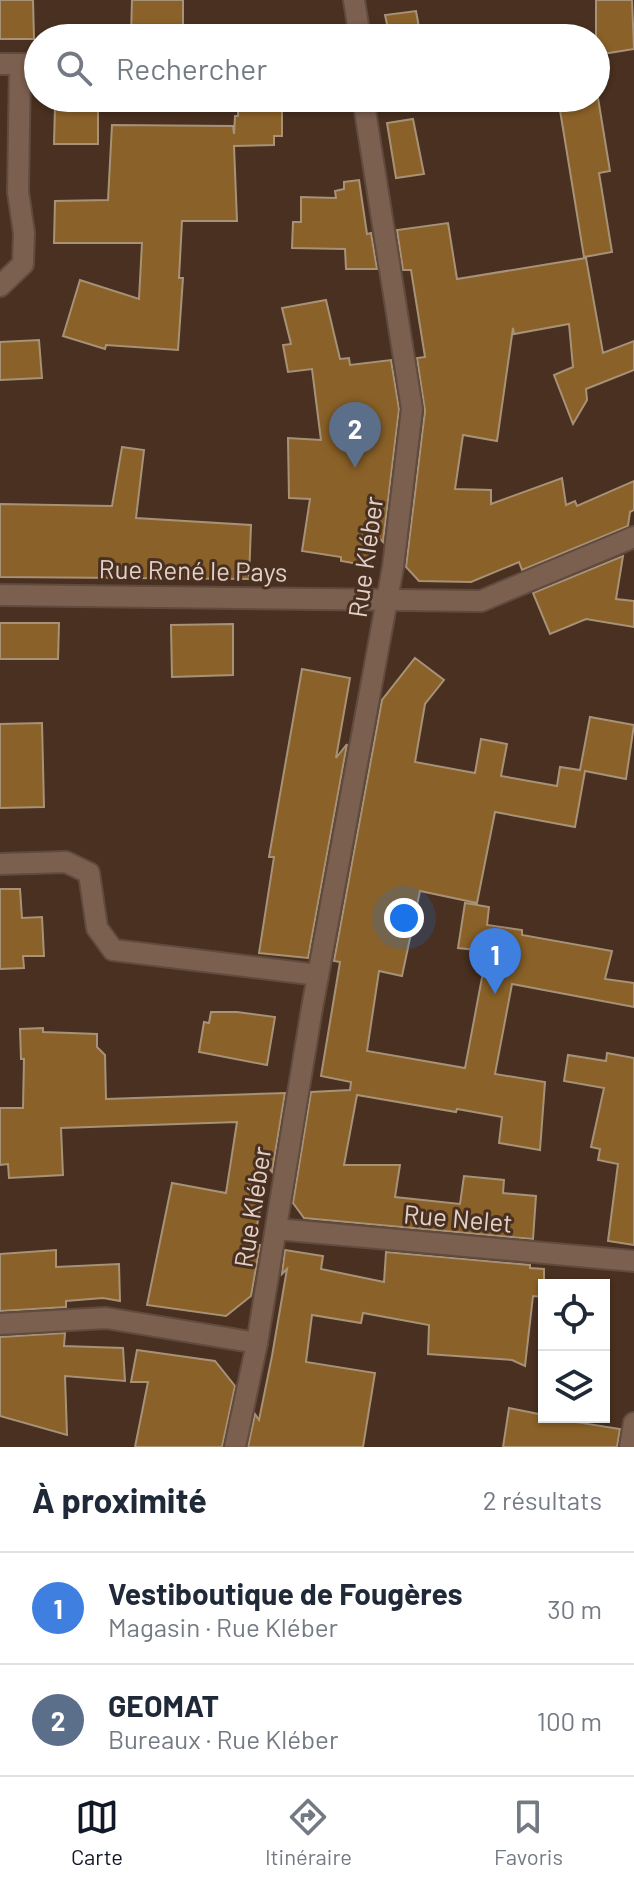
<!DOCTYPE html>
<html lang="fr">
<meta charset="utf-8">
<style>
:root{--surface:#fff;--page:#f6f6f7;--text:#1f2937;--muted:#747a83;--line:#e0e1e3;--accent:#111827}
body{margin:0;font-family:Barlow,sans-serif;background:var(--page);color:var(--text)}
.controls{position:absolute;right:24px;bottom:24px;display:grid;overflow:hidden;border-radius:0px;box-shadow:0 2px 6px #0004}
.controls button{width:72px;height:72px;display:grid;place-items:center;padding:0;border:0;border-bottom:2px solid var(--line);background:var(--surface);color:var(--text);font:40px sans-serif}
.you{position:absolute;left:404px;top:918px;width:28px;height:28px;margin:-20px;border:6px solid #fff;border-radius:50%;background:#1a73e8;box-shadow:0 0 0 12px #1a73e833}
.badge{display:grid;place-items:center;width:52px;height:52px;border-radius:50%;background:var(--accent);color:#fff;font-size:26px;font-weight:700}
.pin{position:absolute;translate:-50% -66px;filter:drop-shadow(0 2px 4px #0008)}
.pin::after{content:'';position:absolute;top:42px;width:28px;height:24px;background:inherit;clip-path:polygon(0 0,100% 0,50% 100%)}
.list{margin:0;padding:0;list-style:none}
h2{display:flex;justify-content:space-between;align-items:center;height:104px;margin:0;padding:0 32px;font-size:34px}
h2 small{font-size:26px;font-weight:400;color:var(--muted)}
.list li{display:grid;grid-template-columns:52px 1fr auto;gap:24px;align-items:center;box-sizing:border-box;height:112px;padding:0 32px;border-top:2px solid var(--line)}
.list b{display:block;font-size:30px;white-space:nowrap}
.list p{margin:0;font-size:26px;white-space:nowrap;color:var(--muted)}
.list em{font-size:26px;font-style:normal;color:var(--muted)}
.icon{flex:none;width:44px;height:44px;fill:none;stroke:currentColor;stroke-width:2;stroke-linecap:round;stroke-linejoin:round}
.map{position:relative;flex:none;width:634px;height:1447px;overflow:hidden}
.search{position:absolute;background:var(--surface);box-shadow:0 2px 6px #0004;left:24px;right:24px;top:24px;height:88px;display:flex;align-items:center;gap:20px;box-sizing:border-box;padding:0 28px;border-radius:44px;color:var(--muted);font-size:30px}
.sheet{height:328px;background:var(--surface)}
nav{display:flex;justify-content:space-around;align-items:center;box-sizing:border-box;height:112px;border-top:2px solid var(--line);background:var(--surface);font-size:22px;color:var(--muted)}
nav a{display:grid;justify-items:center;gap:4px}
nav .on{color:var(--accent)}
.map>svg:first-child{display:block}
</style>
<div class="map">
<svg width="634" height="1447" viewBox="0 0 634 1447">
<rect width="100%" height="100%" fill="#493020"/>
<g fill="#8a6128" stroke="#a79278" stroke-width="2">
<polygon points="0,0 33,0 34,39 0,39"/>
<polygon points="132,0 183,0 183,36 131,35"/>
<polygon points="596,0 632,0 634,49 596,55"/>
<polygon points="416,11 421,38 390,38 385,15"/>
<polygon points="238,98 282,98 282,136 274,136 274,145 234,146 237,221 182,221 179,278 183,278 178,350 106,345 105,349 63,336 80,280 139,299 142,243 54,243 55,201 108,200 112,125 233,126 234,134 235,116 238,116"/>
<polygon points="558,98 598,98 610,171 599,173 612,252 584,257"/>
<polygon points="55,107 98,108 98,144 54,144"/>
<polygon points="413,119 424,174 396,178 387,123"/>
<polygon points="359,180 367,234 371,233 377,269 346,269 345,249 292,248 293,222 301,222 301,197 336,198 335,191 344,189 344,182"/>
<polygon points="448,223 457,279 586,258 603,353 634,341 634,370 586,389 587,400 573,424 554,375 573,367 569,324 514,334 513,328 497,441 463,435 455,489 491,490 491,504 562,478 566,505 575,501 577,506 634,481 634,510 630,512 628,526 522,570 519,562 471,582 419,581 406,567 425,411 417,358 425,357 411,270 403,270 397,230"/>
<polygon points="326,300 340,359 349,358 350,365 391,360 399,409 383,542 375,534 370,566 341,561 341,557 302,551 310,499 289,498 288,438 321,440 312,369 288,372 283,345 291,344 282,308"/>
<polygon points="39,340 42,378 0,380 0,342"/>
<polygon points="122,447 144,450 136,518 251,525 249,579 0,577 0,504 112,506"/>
<polygon points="623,556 616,599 634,601 634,627 586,619 550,634 533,593"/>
<polygon points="0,623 59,623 58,659 0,659"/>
<polygon points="233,624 233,675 172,677 171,625"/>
<polygon points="415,658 444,680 425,704 415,762 475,773 481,739 507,744 501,776 557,786 560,767 580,770 590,717 634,725 626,779 585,771 575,827 495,812 477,903 420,891 402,976 379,971 367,1051 465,1068 487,951 458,948 465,903 489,907 487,925 522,930 522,935 612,951 605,979 634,983 634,1007 512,984 495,1074 545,1082 540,1150 499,1143 502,1117 457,1109 456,1112 357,1095 344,1165 400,1165 395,1197 460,1204 464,1176 504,1180 503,1193 536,1196 533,1239 304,1218 293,1203 311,1092 350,1090 351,1082 321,1076 340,962 334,961 382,700"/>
<polygon points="302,669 350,678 336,758 347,744 308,958 259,953 274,857 269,857"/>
<polygon points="42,723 44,807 0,808 0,724"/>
<polygon points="0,889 20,889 22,918 42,917 44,956 23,956 24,968 0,969"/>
<polygon points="211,1012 237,1012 275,1017 267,1065 199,1052 204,1022 209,1023"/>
<polygon points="43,1028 43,1032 97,1034 97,1047 105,1055 106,1099 285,1093 272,1172 267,1166 254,1244 260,1245 251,1296 226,1316 147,1305 172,1183 226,1193 237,1122 61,1128 63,1175 9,1178 8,1164 0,1165 0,1108 23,1108 24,1059 21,1059 20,1029"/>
<polygon points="607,1053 634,1058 634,1245 608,1241 618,1164 598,1160 600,1149 591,1147 604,1088 564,1081 568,1055 606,1061"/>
<polygon points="56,1250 56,1267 119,1264 120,1301 103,1298 66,1301 66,1307 0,1311 0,1254"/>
<polygon points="285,1250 323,1256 321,1269 384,1282 386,1252 530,1265 530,1268 544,1269 544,1297 533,1296 525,1366 512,1360 428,1354 429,1325 363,1313 361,1323 312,1315 306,1362 375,1373 363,1447 248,1447 255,1414 259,1420 272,1356 287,1269 282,1274"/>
<polygon points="65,1333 64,1346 123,1348 125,1381 65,1376 67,1435 0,1416 0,1337"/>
<polygon points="137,1350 215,1361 235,1386 222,1447 135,1447 148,1382 131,1382"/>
<polygon points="509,1408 544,1415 544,1417 620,1429 617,1447 503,1447"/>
</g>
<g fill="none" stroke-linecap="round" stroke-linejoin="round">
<defs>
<g id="minor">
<polyline points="354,0 360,38"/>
<polyline points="0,64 38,64"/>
<polyline points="0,286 23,264 24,233 18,192 20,64"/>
<polyline points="0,595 481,601 634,537"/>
<polyline points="0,864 66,862 89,873 97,928 113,950 318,975"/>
<polyline points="276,1229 634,1261"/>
<polyline points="0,1324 106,1318 257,1343"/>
<polyline points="235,1447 257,1343 312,1008 393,567 412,409 363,98"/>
<polyline points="630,1447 634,1423"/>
</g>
</defs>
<use href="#minor" stroke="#604b3e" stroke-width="24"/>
<use href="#minor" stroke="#7b5f4f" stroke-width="20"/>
</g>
<g text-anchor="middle" stroke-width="6" stroke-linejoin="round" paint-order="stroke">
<g font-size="26" fill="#e2d1c8" stroke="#493020">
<text transform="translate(366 557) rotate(-82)" y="9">Rue Kléber</text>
<text transform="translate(193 571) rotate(1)" y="9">Rue René le Pays</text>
<text transform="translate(253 1207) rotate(-81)" y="9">Rue Kléber</text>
<text transform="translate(458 1219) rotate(5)" y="9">Rue Nelet</text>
</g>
</g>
</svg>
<div class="controls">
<button><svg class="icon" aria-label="locate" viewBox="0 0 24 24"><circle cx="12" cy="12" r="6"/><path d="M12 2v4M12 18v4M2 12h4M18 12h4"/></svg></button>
<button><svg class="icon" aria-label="layers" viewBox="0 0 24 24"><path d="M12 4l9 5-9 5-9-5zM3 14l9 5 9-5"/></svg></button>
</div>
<div class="you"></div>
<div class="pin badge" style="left:495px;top:994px;background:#3f7fe0">1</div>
<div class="pin badge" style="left:355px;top:468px;background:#5c6f8a">2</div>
<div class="search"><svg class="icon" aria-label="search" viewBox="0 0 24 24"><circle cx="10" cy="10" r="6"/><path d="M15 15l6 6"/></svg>Rechercher</div>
</div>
<section class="sheet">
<h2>À proximité<small>2 résultats</small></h2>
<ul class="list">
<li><span class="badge" style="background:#3f7fe0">1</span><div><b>Vestiboutique de Fougères</b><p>Magasin · Rue Kléber</p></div><em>30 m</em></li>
<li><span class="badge" style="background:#5c6f8a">2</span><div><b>GEOMAT</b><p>Bureaux · Rue Kléber</p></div><em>100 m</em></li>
</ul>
</section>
<nav>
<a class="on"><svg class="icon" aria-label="map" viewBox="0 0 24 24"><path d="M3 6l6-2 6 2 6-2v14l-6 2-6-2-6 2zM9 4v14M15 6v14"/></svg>Carte</a>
<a><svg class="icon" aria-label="directions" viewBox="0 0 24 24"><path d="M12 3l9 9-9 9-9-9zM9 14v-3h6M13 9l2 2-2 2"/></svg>Itinéraire</a>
<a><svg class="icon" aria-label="saved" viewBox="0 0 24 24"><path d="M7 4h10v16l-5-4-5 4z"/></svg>Favoris</a>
</nav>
